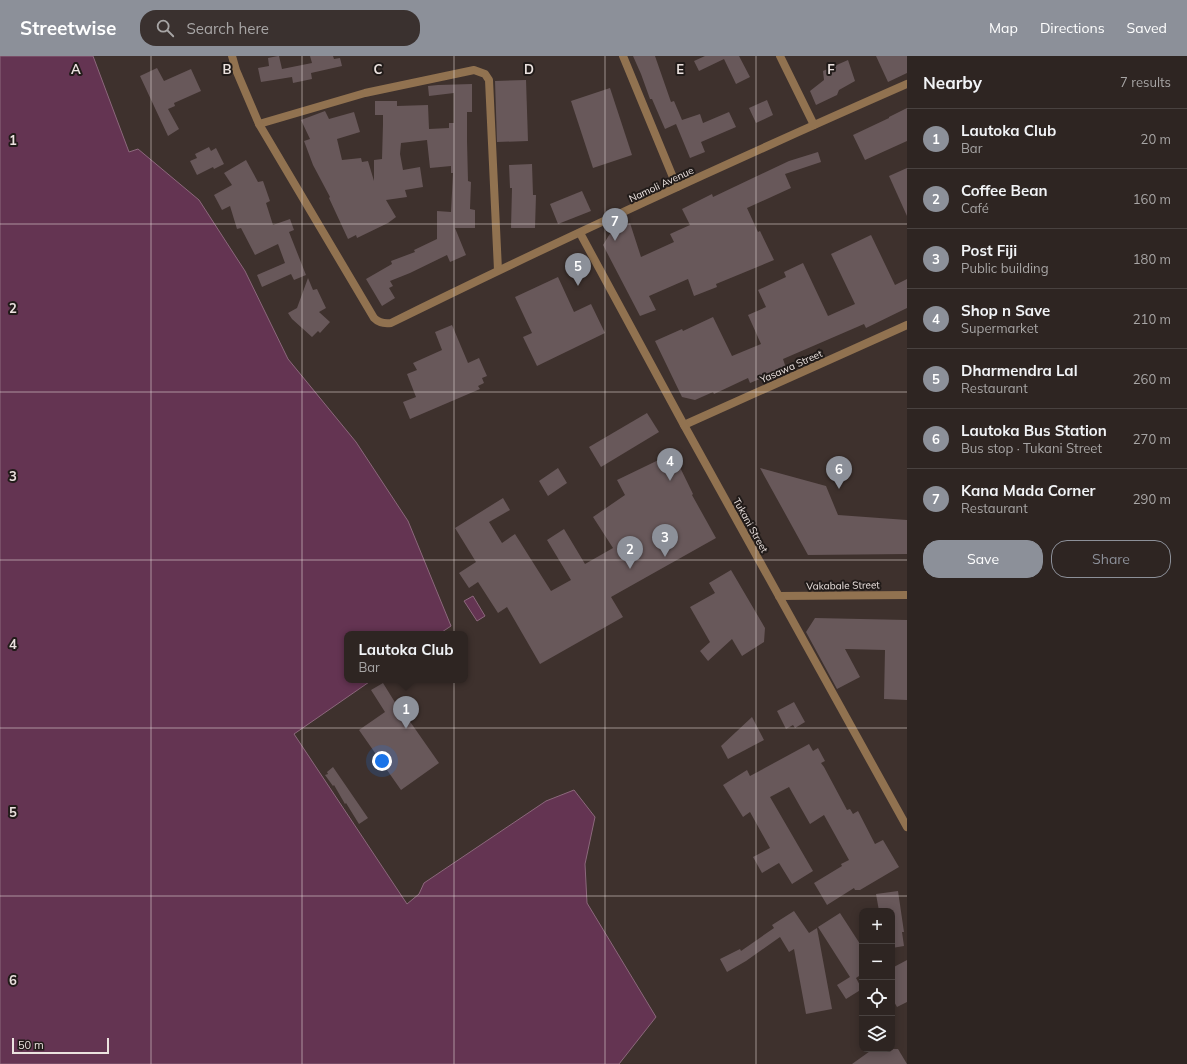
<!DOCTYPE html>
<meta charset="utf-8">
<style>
:root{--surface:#2e2522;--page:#3a312f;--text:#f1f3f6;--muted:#a7a5a5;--line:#494240;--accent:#8c9099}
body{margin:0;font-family:Mulish,sans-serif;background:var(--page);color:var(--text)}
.controls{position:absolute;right:12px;bottom:12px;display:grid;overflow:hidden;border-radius:8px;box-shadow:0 2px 10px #0003}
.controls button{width:36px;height:36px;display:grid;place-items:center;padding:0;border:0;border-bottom:1px solid var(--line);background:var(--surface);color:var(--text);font:20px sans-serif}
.scale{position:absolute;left:12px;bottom:10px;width:97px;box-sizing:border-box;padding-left:4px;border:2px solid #ebe2df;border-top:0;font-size:11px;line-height:14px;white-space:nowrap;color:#ebe2df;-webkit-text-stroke:3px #211b19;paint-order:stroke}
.you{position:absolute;left:382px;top:705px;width:14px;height:14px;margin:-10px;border:3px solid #fff;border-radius:50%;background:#1a73e8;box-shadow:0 0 0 6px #1a73e833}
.badge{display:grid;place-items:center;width:26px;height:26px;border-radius:50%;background:var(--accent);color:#fff;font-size:13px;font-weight:700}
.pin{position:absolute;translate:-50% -33px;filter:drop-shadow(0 1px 2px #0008)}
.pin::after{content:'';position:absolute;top:21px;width:14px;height:12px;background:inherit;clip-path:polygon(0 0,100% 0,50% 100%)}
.popup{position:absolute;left:344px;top:575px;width:124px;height:52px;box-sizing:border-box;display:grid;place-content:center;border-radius:8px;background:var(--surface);filter:drop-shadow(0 1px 3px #0005);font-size:13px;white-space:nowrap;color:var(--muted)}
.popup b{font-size:15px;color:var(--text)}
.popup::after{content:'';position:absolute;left:50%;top:100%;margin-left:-8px;border:8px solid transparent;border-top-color:var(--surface)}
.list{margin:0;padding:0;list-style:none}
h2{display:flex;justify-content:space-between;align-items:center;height:52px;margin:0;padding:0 16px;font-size:17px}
h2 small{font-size:13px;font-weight:400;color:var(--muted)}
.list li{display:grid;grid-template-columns:26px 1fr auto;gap:12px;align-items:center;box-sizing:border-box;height:60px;padding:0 16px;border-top:1px solid var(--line)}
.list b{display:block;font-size:15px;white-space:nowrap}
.list p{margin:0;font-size:13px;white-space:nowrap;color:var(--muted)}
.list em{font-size:13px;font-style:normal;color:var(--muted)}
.actions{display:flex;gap:8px;padding:12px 16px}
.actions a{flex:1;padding:9px 0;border:1px solid var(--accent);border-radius:16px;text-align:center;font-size:14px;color:var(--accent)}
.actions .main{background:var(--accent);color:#fff}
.icon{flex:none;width:22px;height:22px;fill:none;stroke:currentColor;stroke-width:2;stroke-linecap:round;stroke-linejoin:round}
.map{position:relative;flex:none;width:907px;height:1008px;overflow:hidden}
header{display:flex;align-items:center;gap:24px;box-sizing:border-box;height:56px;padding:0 20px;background:var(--accent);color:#fff}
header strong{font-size:19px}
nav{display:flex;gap:22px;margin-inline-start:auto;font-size:14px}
.search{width:280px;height:36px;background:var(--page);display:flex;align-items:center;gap:10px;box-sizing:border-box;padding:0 14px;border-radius:16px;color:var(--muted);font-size:15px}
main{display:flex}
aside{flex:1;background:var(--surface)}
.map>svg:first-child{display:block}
</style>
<header>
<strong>Streetwise</strong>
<div class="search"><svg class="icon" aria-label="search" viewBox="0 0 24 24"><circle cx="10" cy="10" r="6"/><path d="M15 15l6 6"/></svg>Search here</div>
<nav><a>Map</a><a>Directions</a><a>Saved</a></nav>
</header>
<main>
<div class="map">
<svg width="907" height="1008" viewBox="0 0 907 1008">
<rect width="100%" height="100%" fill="#3e312d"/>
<g fill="#643452" stroke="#8c687c">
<polygon points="0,0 93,0 129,96 138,93 199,144 245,215 288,303 356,386 408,465 451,570 439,578 347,578 347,624 372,624 294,678 407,848 419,838 424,827 546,745 574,734 595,761 585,808 587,847 656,961 619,1008 0,1008"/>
<polygon points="473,540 485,560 477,565 464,545"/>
</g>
<g fill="#68585a">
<polygon points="278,0 279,0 282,13 312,7 310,0 333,0 334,3 340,2 342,10 311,17 312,23 293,27 292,21 261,26 258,12 269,10 268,2"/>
<polygon points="633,0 655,0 671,46 674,45 682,64 700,58 703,67 729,56 736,71 701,86 705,96 690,102 676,68 665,73 652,43 650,43 641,18"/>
<polygon points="705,0 739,0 750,21 736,28 724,3 699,15 694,5"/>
<polygon points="876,0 907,0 907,17 888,26"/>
<polygon points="848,4 855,25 839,34 837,39 816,49 810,35 824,24 823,15"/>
<polygon points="157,12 164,25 191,13 201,35 174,47 175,50 168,53 179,73 168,80 140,20"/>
<polygon points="526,24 528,85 497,86 495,25"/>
<polygon points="472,28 472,56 467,56 467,85 468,125 471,126 470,153 475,154 475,172 455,172 466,199 450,206 447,199 410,217 390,225 393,230 389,232 395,242 382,250 366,223 392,208 391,205 415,196 414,194 437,183 437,155 451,156 453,117 451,117 451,110 430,112 427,84 401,87 400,98 403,114 420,111 423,131 405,134 407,141 386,144 396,161 388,167 357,182 356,179 348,183 329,142 330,141 313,109 304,85 310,83 301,64 325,55 329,63 354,56 360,76 337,83 342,104 361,102 362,106 368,105 374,125 374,104 382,103 383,68 383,59 375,59 375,45 397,45 397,50 428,49 429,73 449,72 449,67 454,67 454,37 429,40 428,30 438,29"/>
<polygon points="610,32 632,99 593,112 571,45"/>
<polygon points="767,44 773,59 756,67 749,52"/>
<polygon points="907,52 907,85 865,104 853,79 889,62 889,61"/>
<polygon points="209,91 211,95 216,92 224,108 214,113 213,111 197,119 190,105 197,102 195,98"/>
<polygon points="818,96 821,106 785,118 791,132 747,152 758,176 760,175 774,204 716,228 717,231 694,240 688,223 649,240 656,254 640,260 603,189 611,176 630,167 641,201 674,186 670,178 690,169 682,153 712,138 713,141 789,105"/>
<polygon points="246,104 258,126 263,125 270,145 266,147 273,169 290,163 294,174 289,176 306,219 294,224 291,218 262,231 257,219 285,207 278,188 255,199 241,172 237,173 230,150 222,154 214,139 232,129 224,117"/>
<polygon points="532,108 533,139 536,139 535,172 511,172 512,132 510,132 509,109"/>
<polygon points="907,112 907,160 889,120"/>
<polygon points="582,135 591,155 558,168 550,148"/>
<polygon points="871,179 895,229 907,223 907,252 866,272 864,268 783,303 786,312 750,327 748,322 714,338 713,336 695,344 682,341 655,285 682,273 683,275 713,261 732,300 761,288 748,259 766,251 758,234 786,221 784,216 803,207 828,260 855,248 831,198"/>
<polygon points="558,221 574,256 591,248 605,277 537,310 523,281 532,277 515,241"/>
<polygon points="308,222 313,234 317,233 326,252 319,256 330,266 320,277 318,275 312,281 292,263 288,257 297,252"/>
<polygon points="452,269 468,307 479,302 487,320 482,322 484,327 478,330 480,333 410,363 403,346 416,341 407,318 417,314 413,307 442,294 435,276"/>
<polygon points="647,357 659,376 601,411 589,391"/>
<polygon points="673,397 693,438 692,439 716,482 611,541 623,561 540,608 507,551 498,557 478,526 469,532 459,517 476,506 455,472 503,442 510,454 489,466 502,487 515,478 551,535 571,524 547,484 564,473 585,508 613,492 593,461 625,439 617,424"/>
<polygon points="558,412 567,427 548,440 539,425"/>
<polygon points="760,412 826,430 838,459 907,464 907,498 808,499"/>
<polygon points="731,514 765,572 764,586 742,600 732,583 708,605 700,595 710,586 690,551 715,537 709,527"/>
<polygon points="815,562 907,564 907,644 884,643 885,594 845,593 860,621 837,633 806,576"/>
<polygon points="383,627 396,648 397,647 439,707 401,734 359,674 385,656 371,634"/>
<polygon points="794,646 805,666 795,672 793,669 786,673 777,655"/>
<polygon points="752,661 764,684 728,703 721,690"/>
<polygon points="809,688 813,695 818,692 825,705 821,707 824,711 847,754 850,753 853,758 858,755 875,788 883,784 899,811 860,834 855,834 854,832 827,849 814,827 842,810 841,808 849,804 824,759 810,768 789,731 770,741 813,815 792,828 779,807 762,817 753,801 770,792 750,756 743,761 723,729 747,714 750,720"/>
<polygon points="333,711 368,762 359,768 346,747 345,748 334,729 333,730 325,719 328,718 327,716"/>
<polygon points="898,835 904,876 902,876 904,890 892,892 892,855 879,855 876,838"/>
<polygon points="794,855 809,877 817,872 832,953 806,958 794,893 789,896 780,881 746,905 727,916 720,903 740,893 741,895 774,872 772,869"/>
<polygon points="840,857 862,891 862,918 856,922 862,933 846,943 837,929 850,921 818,871"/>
<polygon points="907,904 907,946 897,951 892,942 892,912"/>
<polygon points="873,993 898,993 907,1008 852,1008"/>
</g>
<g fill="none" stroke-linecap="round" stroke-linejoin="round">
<g stroke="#917250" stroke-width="8">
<polyline points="623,0 677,131"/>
<polyline points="259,68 365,37 474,14 485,18 489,24 498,214"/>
<polyline points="684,369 907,269"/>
<polyline points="779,540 907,539"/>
</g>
<g stroke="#917250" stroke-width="8">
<path d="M 232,0 L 236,14 L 259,68 L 374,262 C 379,267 384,268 391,267 C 561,183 734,104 907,28"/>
<polyline points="780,0 814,69"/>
<polyline points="580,177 684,369 907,771"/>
</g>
</g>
<path fill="none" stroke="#ebe2df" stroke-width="1" stroke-opacity="0.55" d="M 151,0 L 151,1008M 302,0 L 302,1008M 454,0 L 454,1008M 605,0 L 605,1008M 756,0 L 756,1008M 0,168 L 907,168M 0,336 L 907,336M 0,504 L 907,504M 0,672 L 907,672M 0,840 L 907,840"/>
<g text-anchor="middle" stroke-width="4" stroke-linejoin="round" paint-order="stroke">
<g font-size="10" fill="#ebe2df" stroke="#211b19">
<text transform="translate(661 128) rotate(-25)" y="4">Namoli Avenue</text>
<text transform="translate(791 310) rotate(-24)" y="4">Yasawa Street</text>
<text transform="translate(751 469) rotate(61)" y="4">Tukani Street</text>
<text transform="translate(843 529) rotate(-1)" y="4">Vakabale Street</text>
</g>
</g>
<g font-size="13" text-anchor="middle" font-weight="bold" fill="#ebe2df" stroke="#211b19" stroke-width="4" stroke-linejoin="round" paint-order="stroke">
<text x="76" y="18">A</text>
<text x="227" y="18">B</text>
<text x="378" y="18">C</text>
<text x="529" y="18">D</text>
<text x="680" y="18">E</text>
<text x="831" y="18">F</text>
<text x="13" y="89">1</text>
<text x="13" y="257">2</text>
<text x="13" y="425">3</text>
<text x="13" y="593">4</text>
<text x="13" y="761">5</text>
<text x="13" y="929">6</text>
</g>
</svg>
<div class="controls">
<button>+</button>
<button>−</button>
<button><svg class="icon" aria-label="locate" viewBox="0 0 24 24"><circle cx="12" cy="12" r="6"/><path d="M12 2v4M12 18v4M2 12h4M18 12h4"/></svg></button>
<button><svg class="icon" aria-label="layers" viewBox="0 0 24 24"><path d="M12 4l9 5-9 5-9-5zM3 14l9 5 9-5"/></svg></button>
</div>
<div class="scale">50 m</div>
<div class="you"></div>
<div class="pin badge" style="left:406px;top:673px">1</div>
<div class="popup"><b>Lautoka Club</b>Bar</div>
<div class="pin badge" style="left:630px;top:513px">2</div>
<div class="pin badge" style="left:665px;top:501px">3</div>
<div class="pin badge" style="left:670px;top:425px">4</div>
<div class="pin badge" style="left:578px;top:230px">5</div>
<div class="pin badge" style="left:839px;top:433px">6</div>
<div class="pin badge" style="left:615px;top:185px">7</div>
</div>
<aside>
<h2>Nearby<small>7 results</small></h2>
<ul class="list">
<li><span class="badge">1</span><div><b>Lautoka Club</b><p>Bar</p></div><em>20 m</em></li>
<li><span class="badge">2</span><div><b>Coffee Bean</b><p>Café</p></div><em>160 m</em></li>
<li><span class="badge">3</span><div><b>Post Fiji</b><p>Public building</p></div><em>180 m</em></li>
<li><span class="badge">4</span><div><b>Shop n Save</b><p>Supermarket</p></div><em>210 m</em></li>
<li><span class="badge">5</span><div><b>Dharmendra Lal</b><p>Restaurant</p></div><em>260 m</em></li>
<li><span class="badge">6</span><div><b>Lautoka Bus Station</b><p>Bus stop · Tukani Street</p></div><em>270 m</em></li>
<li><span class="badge">7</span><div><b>Kana Mada Corner</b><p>Restaurant</p></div><em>290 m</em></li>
</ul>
<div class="actions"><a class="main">Save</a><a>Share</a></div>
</aside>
</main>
